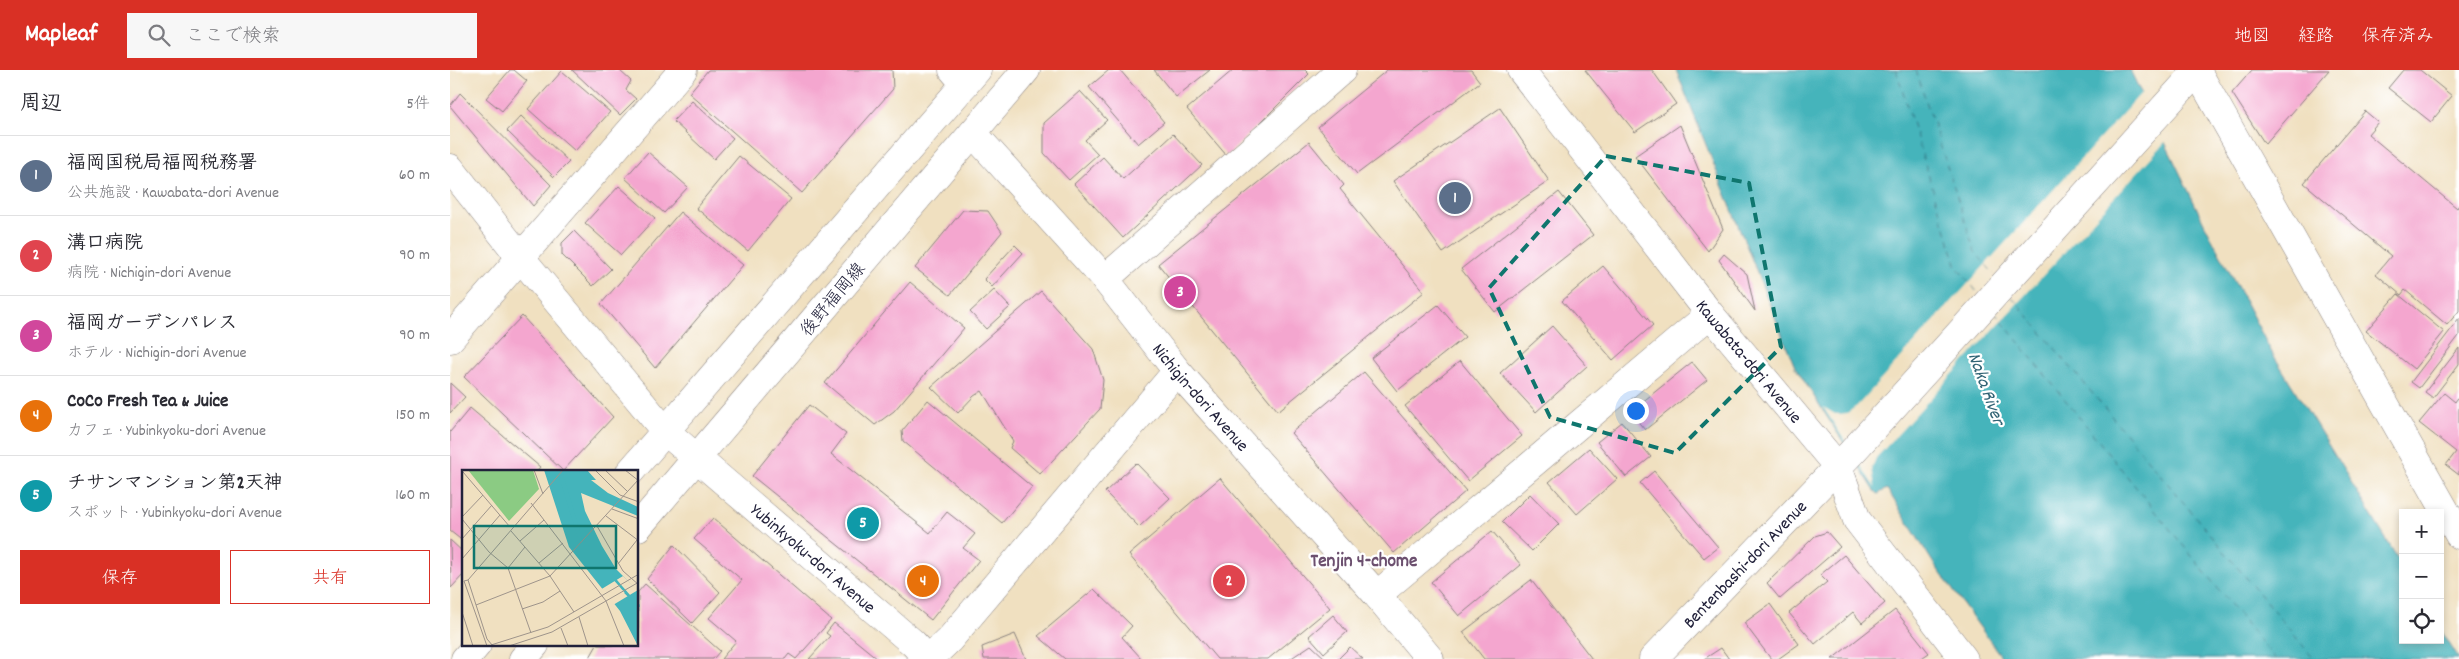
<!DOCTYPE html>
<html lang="ja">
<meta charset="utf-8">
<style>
:root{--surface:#fff;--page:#f7f7f7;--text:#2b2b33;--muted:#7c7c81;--line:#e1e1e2;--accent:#d93025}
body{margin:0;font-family:Dekko,"Klee One",sans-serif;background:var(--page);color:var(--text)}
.controls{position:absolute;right:15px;bottom:15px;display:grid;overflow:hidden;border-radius:0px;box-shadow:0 2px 8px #0003}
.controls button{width:45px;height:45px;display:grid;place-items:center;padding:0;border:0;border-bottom:1px solid var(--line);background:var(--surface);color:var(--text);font:25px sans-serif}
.you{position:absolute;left:1185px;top:340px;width:18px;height:18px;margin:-12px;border:4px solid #fff;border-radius:50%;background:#1a73e8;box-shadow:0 0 0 8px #1a73e833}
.badge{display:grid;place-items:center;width:32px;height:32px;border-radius:50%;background:var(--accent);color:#fff;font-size:16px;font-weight:700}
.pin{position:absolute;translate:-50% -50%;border:2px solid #fff;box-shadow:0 1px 5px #0006}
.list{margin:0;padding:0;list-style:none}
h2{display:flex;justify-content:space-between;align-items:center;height:65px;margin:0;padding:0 20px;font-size:21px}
h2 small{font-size:16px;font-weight:400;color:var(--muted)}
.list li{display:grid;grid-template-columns:32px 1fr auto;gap:15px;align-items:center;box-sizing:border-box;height:80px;padding:0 20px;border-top:1px solid var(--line)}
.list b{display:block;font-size:19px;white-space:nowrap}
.list p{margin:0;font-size:16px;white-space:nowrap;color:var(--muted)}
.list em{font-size:16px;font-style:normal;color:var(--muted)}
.actions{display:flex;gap:10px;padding:15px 20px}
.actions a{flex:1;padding:11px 0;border:1px solid var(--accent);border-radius:0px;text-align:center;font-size:18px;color:var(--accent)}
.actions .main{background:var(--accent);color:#fff}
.icon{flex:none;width:28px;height:28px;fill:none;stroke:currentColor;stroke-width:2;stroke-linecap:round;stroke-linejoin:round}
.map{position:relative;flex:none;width:2009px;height:589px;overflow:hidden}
header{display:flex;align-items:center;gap:30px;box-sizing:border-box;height:70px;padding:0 25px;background:var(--accent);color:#fff}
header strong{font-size:24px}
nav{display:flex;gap:28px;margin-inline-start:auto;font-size:18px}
.search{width:350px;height:45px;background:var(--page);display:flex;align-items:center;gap:12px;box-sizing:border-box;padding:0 18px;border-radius:0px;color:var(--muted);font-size:19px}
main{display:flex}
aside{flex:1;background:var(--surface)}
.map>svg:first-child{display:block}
</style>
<header>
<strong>Mapleaf</strong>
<div class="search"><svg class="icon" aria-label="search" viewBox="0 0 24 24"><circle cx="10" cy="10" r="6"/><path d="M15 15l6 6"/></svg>ここで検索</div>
<nav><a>地図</a><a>経路</a><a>保存済み</a></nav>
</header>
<main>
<aside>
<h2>周辺<small>5件</small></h2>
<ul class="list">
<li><span class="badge" style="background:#5c6f8a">1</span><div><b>福岡国税局福岡税務署</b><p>公共施設 · Kawabata-dori Avenue</p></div><em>60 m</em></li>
<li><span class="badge" style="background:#e0444e">2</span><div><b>溝口病院</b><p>病院 · Nichigin-dori Avenue</p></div><em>90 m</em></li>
<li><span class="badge" style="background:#d1479c">3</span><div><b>福岡ガーデンパレス</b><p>ホテル · Nichigin-dori Avenue</p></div><em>90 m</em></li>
<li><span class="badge" style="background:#e8710a">4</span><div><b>CoCo Fresh Tea &amp; Juice</b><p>カフェ · Yubinkyoku-dori Avenue</p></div><em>150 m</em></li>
<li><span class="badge" style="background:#0f9aa8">5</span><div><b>チサンマンション第2天神</b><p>スポット · Yubinkyoku-dori Avenue</p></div><em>160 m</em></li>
</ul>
<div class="actions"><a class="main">保存</a><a>共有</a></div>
</aside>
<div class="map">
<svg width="2009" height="589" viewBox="0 0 2009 589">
<rect width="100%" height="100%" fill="#fff"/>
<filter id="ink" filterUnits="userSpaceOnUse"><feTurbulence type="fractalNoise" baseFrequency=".02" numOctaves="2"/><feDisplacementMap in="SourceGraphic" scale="10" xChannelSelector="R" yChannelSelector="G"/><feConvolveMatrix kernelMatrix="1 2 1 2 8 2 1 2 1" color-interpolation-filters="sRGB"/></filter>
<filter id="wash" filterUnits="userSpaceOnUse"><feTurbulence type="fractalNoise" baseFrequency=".0096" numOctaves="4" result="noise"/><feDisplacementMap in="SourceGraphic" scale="20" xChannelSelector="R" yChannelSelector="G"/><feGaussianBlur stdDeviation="1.12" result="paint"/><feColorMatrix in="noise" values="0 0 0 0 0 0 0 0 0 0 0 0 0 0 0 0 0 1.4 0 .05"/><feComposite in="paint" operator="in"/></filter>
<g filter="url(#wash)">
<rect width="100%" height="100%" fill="#f0e0c0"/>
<polygon fill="#44b4bb" stroke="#336b7b" points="1226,0 1680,0 1755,155 1821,281 1953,497 1953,570 1990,570 1990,559 2009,589 1553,589 1484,494 1437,419 1428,424 1425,421 1345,297"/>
<polygon fill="#f0e0c0" points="1693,21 1717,70 1426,388 1422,398 1425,418 1373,337 1385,344 1390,344 1397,343 1407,336"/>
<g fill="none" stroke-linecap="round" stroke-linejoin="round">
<g stroke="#316475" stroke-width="1" stroke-dasharray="6 5" stroke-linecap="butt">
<polyline points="1446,0 1507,197 1528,223"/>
<polyline points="1466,0 1525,182 1544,204"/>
<polyline points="1562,227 1864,589"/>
<polyline points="1545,243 1825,589"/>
</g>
</g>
<g id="blocks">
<g fill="#f4a6cf">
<polygon points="60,0 64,0 77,11 52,41 36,28"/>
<polygon points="122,0 169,0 181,11 176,20 186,29 170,45"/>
<polygon points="258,0 442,0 443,19 352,123 239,23"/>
<polygon points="659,0 670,0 714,52 688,74 639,17"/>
<polygon points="704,0 760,0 726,27"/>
<polygon points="783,0 855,0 859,4 777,86 737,39"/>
<polygon points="937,0 1021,0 1030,12 907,104 868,57"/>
<polygon points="1135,0 1202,0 1226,34 1185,62"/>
<polygon points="1802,0 1879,0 1815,74 1782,23"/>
<polygon points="1953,0 1970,0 2002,26 1981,52 1938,18"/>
<polygon points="112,1 160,42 125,81 78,39"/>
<polygon points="630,21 657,50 635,70 648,84 619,110 594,83 594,53"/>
<polygon points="10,23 101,115 83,136 0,36"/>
<polygon points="242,31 283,68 264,89 223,51"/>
<polygon points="1050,38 1099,111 993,183 943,111"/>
<polygon points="1915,41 1928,52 1918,64 2007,138 2009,135 2009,241 1997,255 1955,220 1951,225 1926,204 1941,186 1854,113"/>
<polygon points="71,46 119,92 104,107 57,61"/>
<polygon points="1230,55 1273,159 1258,181 1185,86"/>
<polygon points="723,64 752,95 673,168 624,114 653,87 673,109"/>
<polygon points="859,72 894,115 890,119 974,222 828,341 708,194"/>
<polygon points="198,82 238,117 214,143 175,108"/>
<polygon points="289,86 341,129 298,181 246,138"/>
<polygon points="169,116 205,148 171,185 135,153"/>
<polygon points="1109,122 1143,165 1045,242 1011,199"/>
<polygon points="513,140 538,141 552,162 500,225 465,198"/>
<polygon points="230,142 293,195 205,298 151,234"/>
<polygon points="124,161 161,199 143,216 112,185 112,173"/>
<polygon points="565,175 573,183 542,217 534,209"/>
<polygon points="1274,184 1297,204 1305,241 1269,190"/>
<polygon points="1153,196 1203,255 1163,290 1112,231"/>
<polygon points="460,212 514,258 444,341 425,355 375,313"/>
<polygon points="544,220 560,237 536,259 520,242"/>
<polygon points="591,221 643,279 653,310 650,339 590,404 560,378 563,371 532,321 524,326 508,343 481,317"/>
<polygon points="1948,224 1994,262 1964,299 1916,261"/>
<polygon points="988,235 1015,267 947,321 921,288"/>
<polygon points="72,246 163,347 113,401 14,307"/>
<polygon points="2009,249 2009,266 1969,318 1961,312"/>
<polygon points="1102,256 1137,296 1086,342 1050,303"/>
<polygon points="2009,278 2009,294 1983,328 1975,322"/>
<polygon points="1010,291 1072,366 1018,411 955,336"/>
<polygon points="1242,292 1257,310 1195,360 1180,342"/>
<polygon points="914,302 1016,421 944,483 841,363"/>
<polygon points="0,313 15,327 0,343"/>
<polygon points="1994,323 2005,332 2009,326 2009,405 1996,395 2006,382 1969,353"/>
<polygon points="478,330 582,417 552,453 453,371 452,361"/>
<polygon points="359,335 396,364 381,384 480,463 497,442 525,464 513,478 529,490 481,550 302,406"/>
<polygon points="20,338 90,397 86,402 14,402 14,472 0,461 0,362"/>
<polygon points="1172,352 1201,387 1176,407 1147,372"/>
<polygon points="1139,378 1167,409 1127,444 1099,412"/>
<polygon points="686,393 720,428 689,457 655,422"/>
<polygon points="1204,401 1268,477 1254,488 1190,413"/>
<polygon points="770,408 880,538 818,589 767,589 679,485"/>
<polygon points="1080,424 1109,454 1082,481 1052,452"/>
<polygon points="263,448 381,550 346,589 339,584 335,589 271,589 286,571 259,548 292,510 244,469"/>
<polygon points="1042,461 1071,495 1009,546 981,512"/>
<polygon points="1377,462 1390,477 1330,529 1317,513 1365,466"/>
<polygon points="0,470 14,483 14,504 1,518"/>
<polygon points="224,475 270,522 242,553 197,509"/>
<polygon points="1394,485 1435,533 1412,553 1403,542 1365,574 1339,543 1377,512 1370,505"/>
<polygon points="1081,510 1142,589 1034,589 1013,562"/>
<polygon points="195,514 270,581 263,589 139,589 147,575 188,575 188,522"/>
<polygon points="644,519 682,556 672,567 692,589 615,589 588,566"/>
<polygon points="1320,534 1349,574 1328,589 1321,589 1294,553"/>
<polygon points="1445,540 1479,583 1470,589 1382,589"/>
<polygon points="883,545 897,562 874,583 859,566"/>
<polygon points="384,553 428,589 359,589 380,566 376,563"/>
<polygon points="565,564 576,589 534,589 532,577"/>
<polygon points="861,575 876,589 840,589"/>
<polygon points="900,577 913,589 888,589"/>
<polygon points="1271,578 1279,589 1254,589"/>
</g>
</g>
</g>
<g filter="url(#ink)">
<use href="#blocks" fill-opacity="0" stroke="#89817e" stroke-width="1"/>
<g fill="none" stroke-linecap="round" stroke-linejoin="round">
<defs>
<g id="minor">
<polyline points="503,0 515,14"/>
<polyline points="1747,1 2009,465"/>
<path id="s1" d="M 523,63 L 655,209 L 727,301 L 927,525 L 980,589"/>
<path id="s2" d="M 0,98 L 71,188 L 215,361 L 463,573 L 478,589"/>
<polyline points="655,209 892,0"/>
<polyline points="0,269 233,0"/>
<polyline points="927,525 1260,244"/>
<polyline points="479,589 500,569 727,301"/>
<path id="s3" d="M 1203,589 L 1402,382 L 1748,0"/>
</g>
<g id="major">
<path id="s4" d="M 1071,0 L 1260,244 L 1388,397 L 1407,450 L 1514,589"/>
<polyline points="180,402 527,0"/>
<polyline points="188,457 576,0"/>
<polyline points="15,589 27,575"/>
<polyline points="73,589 85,575"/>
</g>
</defs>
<use href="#minor" stroke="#89817e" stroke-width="29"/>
<use href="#major" stroke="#89817e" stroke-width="29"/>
<use href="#minor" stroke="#fff" stroke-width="28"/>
<use href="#major" stroke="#fff" stroke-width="28"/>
</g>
</g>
<path fill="none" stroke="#0f766e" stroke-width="4" stroke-dasharray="10 6" stroke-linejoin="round" d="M 1156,86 L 1299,113 L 1331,277 L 1225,383 L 1100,347 L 1039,218 Z"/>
<g text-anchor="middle" stroke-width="4.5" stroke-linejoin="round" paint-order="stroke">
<g font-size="18" fill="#22223b" stroke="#fff">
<text transform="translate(382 229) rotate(-50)" y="6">後野福岡線</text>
<text dy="6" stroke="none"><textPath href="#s4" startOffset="370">Kawabata-dori Avenue</textPath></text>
<text dy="6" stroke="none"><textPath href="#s1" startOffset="349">Nichigin-dori Avenue</textPath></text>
<text dy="6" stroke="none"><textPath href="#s2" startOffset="535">Yubinkyoku-dori Avenue</textPath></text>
<text dy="6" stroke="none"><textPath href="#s3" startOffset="132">Bentenbashi-dori Avenue</textPath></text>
</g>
<g font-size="19" font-style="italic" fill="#316475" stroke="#fff">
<text transform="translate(1538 318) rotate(70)" y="7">Naka River</text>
</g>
<g font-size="19" font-weight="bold" fill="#6c506f" stroke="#fff">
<text x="914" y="496">Tenjin 4-chome</text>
</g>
</g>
<g transform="translate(12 400)">
<rect width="176" height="176" fill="#f0e0c0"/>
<path d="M 6,0 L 71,0 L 77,19 L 47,51 Z" fill="#8bcb83"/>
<path d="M 82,0 L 125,0 L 134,10 L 129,10 L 146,23 L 176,37 L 176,46 L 119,23 L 123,41 L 140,76 L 154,99 L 176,121 L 176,176 L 158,141 L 107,77 Z" fill="#44b4bb"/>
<path d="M 161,106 L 176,120 L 151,135 L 138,120 Z" fill="#f0e0c0"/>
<path fill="none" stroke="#44b4bb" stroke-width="2.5" d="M 100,5 L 119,69M 98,6 L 118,70 L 177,137M 122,72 L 161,119M 163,122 L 177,136"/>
<path fill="none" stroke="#9e948b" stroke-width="1" d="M 72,0 L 81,24M 133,0 L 158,25 L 177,32M 143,0 L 165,21M 163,0 L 177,11M 1,2 L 48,57M 69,33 L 144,131 L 162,176M 150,39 L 177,49M 144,46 L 177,71M 0,47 L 21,25M 0,49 L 27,82 L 46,98 L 69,163M 135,56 L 161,101 L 177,115M 49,61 L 88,106 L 112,142M 0,69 L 30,35M 58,71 L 82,50M 0,89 L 38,45M 77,93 L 101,73M 156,94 L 175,70M 46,98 L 63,77M 6,110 L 25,169 L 31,176M 2,111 L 6,110 L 101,0M 2,111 L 25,176M 14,135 L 88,106 L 177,9M 60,139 L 81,132 L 98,121M 0,142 L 11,176M 117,147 L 126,176M 99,158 L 106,176M 29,175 L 86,157 L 177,104M 47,176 L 90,162 L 177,112"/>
<path fill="#0f766e" fill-opacity="0.15" stroke="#0f766e" stroke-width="2.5" d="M 12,56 L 154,56 L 154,98 L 12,98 Z"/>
<rect width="176" height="176" fill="none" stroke="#22223b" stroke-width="2.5"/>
</g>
</svg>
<div class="controls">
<button>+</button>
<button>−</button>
<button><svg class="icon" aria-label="locate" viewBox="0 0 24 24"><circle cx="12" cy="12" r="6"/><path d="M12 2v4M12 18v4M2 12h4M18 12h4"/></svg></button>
</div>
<div class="you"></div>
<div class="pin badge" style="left:1005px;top:128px;background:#5c6f8a">1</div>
<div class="pin badge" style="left:779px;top:511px;background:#e0444e">2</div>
<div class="pin badge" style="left:730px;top:222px;background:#d1479c">3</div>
<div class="pin badge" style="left:473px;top:511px;background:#e8710a">4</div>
<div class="pin badge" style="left:413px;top:453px;background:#0f9aa8">5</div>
</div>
</main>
